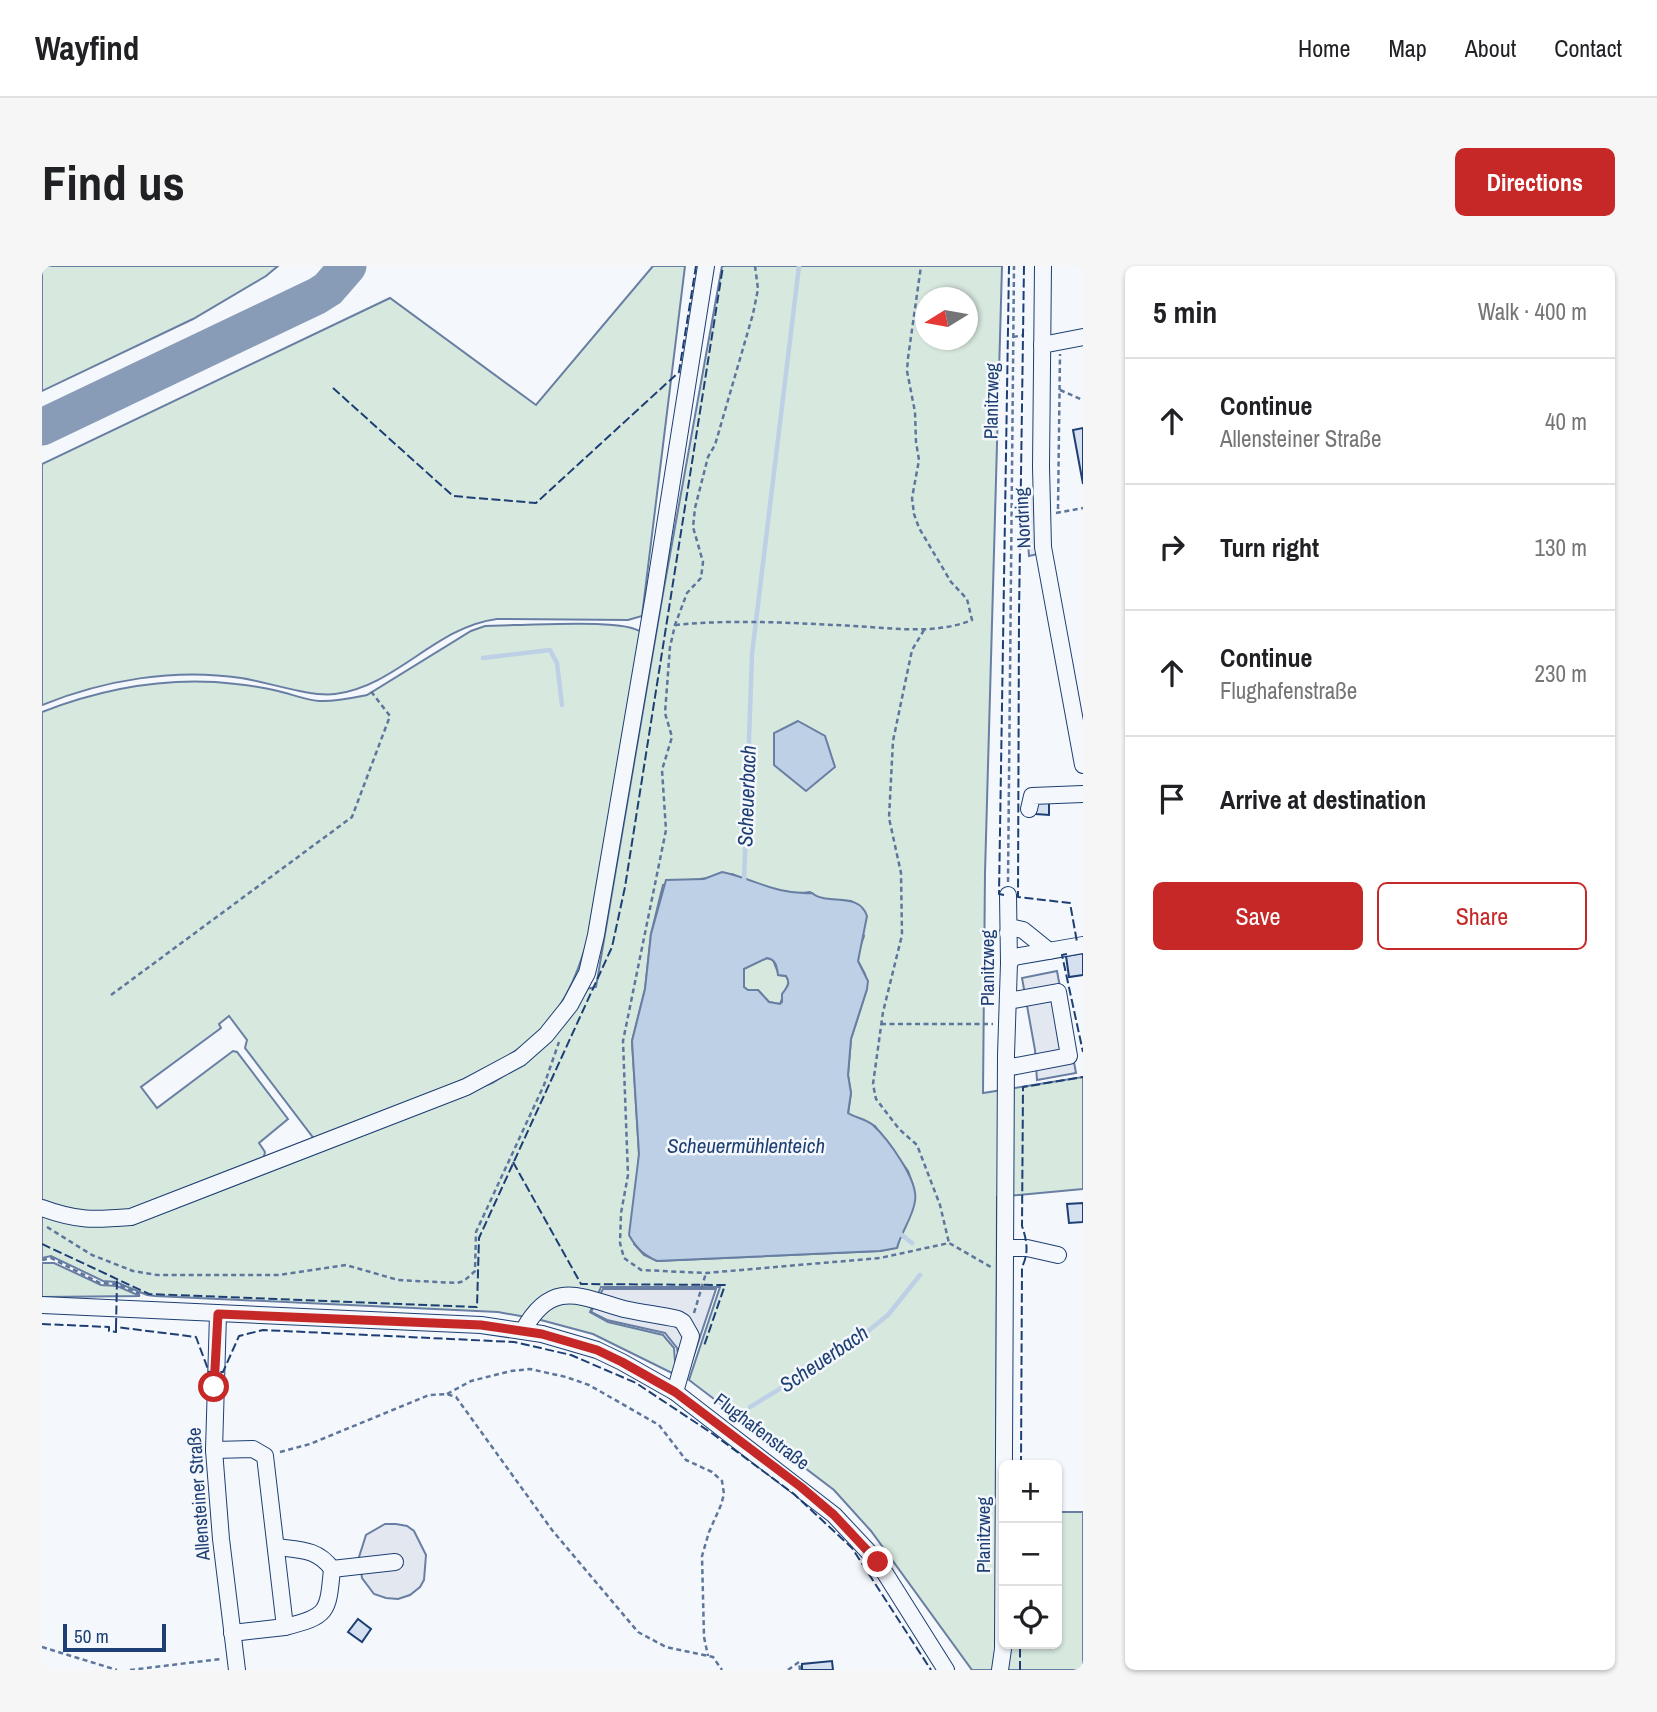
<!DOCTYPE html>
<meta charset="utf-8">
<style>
:root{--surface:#fff;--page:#f6f6f6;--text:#202124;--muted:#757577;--line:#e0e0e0;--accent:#c62828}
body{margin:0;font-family:"Archivo Narrow",sans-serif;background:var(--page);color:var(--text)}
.controls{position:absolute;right:21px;bottom:21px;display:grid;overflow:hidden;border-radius:10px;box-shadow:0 2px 5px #0004}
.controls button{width:63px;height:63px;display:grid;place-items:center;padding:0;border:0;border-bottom:2px solid var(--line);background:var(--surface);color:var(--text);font:35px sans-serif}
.compass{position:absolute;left:873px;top:21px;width:63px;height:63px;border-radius:50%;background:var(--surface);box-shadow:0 2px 5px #0004;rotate:259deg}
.scale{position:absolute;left:21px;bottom:18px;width:103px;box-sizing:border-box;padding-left:7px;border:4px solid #1d3f73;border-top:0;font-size:19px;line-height:24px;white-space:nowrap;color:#1d3f73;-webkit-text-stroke:5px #f4f7fb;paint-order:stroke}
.stop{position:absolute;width:21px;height:21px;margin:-16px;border:5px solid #c62828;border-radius:50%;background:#fff}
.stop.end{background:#c62828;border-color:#fff;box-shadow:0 2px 7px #0008}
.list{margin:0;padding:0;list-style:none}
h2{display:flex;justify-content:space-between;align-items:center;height:91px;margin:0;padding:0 28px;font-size:30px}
h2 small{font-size:23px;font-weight:400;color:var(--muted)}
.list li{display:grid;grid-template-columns:46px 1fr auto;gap:21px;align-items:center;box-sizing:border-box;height:126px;padding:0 28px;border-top:2px solid var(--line)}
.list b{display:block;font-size:26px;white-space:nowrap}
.list p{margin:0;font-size:23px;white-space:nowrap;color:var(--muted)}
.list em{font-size:23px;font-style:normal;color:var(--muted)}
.actions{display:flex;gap:14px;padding:21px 28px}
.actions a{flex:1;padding:16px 0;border:2px solid var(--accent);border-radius:10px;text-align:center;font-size:24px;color:var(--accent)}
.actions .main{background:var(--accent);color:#fff}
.icon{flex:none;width:38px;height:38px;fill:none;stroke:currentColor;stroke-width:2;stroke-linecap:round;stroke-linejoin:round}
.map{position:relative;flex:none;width:1041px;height:1404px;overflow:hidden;border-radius:10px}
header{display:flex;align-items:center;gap:42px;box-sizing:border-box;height:98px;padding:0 35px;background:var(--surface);border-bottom:2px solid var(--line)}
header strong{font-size:33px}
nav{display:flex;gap:38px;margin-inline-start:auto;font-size:24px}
.intro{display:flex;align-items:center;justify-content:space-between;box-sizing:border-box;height:168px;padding:0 42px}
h1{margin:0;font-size:49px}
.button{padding:18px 32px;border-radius:10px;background:var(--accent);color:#fff;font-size:24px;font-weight:700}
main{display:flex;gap:42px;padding:0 42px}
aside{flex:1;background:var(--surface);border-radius:10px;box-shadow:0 2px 5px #0004}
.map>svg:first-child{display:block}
</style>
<header>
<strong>Wayfind</strong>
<nav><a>Home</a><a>Map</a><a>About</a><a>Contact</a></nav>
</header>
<div class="intro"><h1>Find us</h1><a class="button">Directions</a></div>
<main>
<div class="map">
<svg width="1041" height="1404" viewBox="0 0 1041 1404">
<rect width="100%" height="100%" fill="#f4f7fb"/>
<g fill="#d7e8df" stroke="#687fa3" stroke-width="2" fill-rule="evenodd">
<polygon points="0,0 236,0 224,10 151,53 0,125"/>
<path d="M 611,0 L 643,0 L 600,350 L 586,354 L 455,353 C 393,361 355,420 293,428 C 267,431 226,416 199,412 C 132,402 62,414 0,439 L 0,198 L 348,32 L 494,139 Z"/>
<path d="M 680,0 L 960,0 L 943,607 L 941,827 L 1041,811 L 1041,923 L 955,931 L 954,1244 L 962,1378 L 1015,1378 L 1015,1246 L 1041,1246 L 1041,1404 L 930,1404 L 829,1265 L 792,1224 L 647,1114 L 678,1021 L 559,1021 L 548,1046 L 566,1056 L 621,1069 L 632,1082 L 634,1109 L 551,1068 L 495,1053 L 456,1046 L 113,1030 L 105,1029 L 74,1016 L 61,1015 L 9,990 L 0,992 L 0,950 L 36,959 L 75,960 L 133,942 L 450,817 L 483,797 L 544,723 L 554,721 L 620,333 ZM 884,32 L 926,32 L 926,74 L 884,74 ZM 690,608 C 714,618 742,631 768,626 L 777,633 L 809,635 L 822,670 L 817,684 L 816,695 L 823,708 L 825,723 L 809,773 L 806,809 L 809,827 L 806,848 L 833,860 L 866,905 L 871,919 L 855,982 L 838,985 L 615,995 L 602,989 L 592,978 L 597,888 L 590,775 L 603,723 L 609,668 L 621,619 Z"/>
<path d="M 472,359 C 497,359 583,353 599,366 L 547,668 C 521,767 477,791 387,828 C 349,843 311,859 273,874 L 203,782 L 205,774 L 187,750 L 177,758 L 179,762 L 99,821 L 115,842 L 191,785 L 195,786 L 246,853 L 217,877 L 223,886 L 221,895 L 92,943 C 61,950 29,947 0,934 L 0,446 C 62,422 127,410 194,418 C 208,419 222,422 236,425 C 249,428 263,434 277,435 C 293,436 310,432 325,429 L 429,365 L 443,360 Z"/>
<polygon points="725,692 731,694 737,709 744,710 747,716 738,738 727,736 716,724 705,724 702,721 701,703 705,700"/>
<polygon points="0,997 12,997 59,1019 75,1020 98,1030 0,1031"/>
</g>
<g fill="#e3e8f0" stroke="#687fa3" stroke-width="2">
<polygon points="982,225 992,225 996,288 987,290"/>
<polygon points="1015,705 1034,807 995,814 993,784 980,712"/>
<polygon points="561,1023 674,1023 646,1107 638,1102 635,1082 623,1067 565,1054 549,1046"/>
<polygon points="343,1258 354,1258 365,1260 372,1265 384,1289 382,1314 378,1321 368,1329 356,1333 344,1332 332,1328 320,1312 317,1291 324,1269"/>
</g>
<g fill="#bed0e5" stroke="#687fa3" stroke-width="2" fill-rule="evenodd">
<polygon points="756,455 783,470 793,501 764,525 732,499 732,467"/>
<path d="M 680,606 C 713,613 734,629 770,627 C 785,640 817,625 825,650 L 816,695 L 826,715 L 825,723 L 809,773 L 806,809 L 809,827 L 806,847 C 814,852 824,853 831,859 C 846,873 877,915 873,935 C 871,951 859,966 855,982 L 838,985 L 615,995 C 602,989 594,982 587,969 L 597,888 L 590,775 L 603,723 L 609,668 L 624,614 L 662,613 ZM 725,692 C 734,693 735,701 736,709 L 744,710 C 749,718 745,721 740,728 L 740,736 L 738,738 L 727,736 L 716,724 L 706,724 L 702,721 L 702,703 Z"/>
</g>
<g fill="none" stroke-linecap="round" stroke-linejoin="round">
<g stroke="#bed0e5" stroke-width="4.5">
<polyline points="441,392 508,384 515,397 520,439"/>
<polyline points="702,616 710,388 757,0"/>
<polyline points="856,966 870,977"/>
<polyline points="708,1141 802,1084 846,1049 878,1009"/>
</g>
<polyline stroke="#889bb7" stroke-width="37" points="0,161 275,30 286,23 306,0"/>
</g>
<g fill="#d5e0f0" stroke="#1d3f73" stroke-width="2">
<polygon points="1041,162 1041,218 1031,164"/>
<polygon points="994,537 1007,537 1007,549 994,548"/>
<polygon points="1041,687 1041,709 1027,711 1024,690"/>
<polygon points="1041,937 1041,956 1027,957 1025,938"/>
<polygon points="316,1353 329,1363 320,1376 306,1366"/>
<polygon points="790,1395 791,1404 760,1404 760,1398"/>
</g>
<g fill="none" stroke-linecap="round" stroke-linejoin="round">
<defs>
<g id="minor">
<polyline points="1001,0 999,201 1001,281 1041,499"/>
<polyline points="1000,79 1041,71"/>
<polyline points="987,543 990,530 1041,528"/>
<polyline points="966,667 972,662 981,664 1007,685"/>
<polyline points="967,697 972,691 1041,679"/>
<polyline points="964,802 1027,790 1016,726 966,735"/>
<path d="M 0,942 C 35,955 52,954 89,951 L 424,821 L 478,792 L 504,769 L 528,739 L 545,707 L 554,669 L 612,329 L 664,0"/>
<polyline points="963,982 985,982 1016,989"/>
<polyline points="0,1039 439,1059 500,1068 555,1084 580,1096 633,1126 792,1249 836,1296 904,1404"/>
<polyline points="176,1048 172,1184 179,1273 195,1404"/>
<path d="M 481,1065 C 509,1013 537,1030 582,1043 C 600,1047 618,1049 636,1053 L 641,1056 L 649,1070 L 633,1126"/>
<polyline points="172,1184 211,1183 223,1190 243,1361 190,1367"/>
<path d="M 235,1281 C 258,1284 276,1283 290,1303 C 286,1347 286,1350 243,1361"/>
<polyline points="290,1303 353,1296"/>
<polyline points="958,1404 961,1383 964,789 967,697 966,629"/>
</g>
</defs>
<use href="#minor" stroke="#1d3f73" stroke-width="18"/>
<g stroke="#5e769c" stroke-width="2.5" stroke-dasharray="5 3.5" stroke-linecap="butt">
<polyline points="713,0 716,23 711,48 673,179 666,191 653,242 651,261 661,296 659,312 645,327 633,359 628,381 623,447 630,471 620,504 624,564 581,775 586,909 579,947 578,977 582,992 599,1004 664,1007 838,992 907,977 949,1001"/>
<polyline points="971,71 982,69"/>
<polyline points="1018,124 1041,134"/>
<polyline points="1016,243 1018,88"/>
<polyline points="1014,247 1041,242"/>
<path d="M 633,359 C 692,353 752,357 812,360 C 851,362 893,369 930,354 L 925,333 L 909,316 L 877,262 L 872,248 L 870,232 L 877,194 L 874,176 L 873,146 L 865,105 L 866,92 L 879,0"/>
<polyline points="882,364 870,384 851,475 847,552 859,607 860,669 841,746 831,818 834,833 857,863 875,879 898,939 907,977"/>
<polyline points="966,616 972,0"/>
<polyline points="69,729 310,551 348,450 328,424"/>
<polyline points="839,758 951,758"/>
<polyline points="5,961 50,989 91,1005 115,1009 236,1009 304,999 356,1014 415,1017 422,1015 433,1005 434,966 502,819 517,776"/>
<polyline points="0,994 9,992 58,1017 75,1018 98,1028"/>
<polyline points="652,1047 664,1007"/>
<polyline points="405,1128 429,1115 469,1105 488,1103 524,1111 547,1119 617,1159 644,1194 670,1206 680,1215 682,1228 679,1239 667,1266 660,1290 662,1371 666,1390"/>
<polyline points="238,1186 268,1178 387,1129 405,1128 414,1131 510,1264 596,1366 624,1381 671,1391 680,1404"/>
<polyline points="0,1381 75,1404"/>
<polyline points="88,1404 179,1393"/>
<polyline points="746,1404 757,1396 758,1404"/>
</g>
<use href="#minor" stroke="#f4f7fb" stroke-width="16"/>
<g stroke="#1d3f73" stroke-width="2" stroke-dasharray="9 3.5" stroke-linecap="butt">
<polyline points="982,0 977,349 976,631 1028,637 1035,676"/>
<polyline points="291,122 411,230 494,237 637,106 654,0"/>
<polyline points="962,629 957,628 967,0"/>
<polyline points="1025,688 1020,689 1041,786"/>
<polyline points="471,896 539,1018 683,1019 662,1080"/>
<polyline points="0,978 107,1028 435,1041 437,972 570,681 583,621 681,0"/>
<polyline points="0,1058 67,1061 67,1065 74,1066 74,1061 154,1071 167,1106 181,1106 197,1070 221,1064 472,1076 529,1089 594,1117 671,1168 752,1228 810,1282 889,1404"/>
<polyline points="74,1061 75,1014"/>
<path d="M 979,1199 L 980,1001 C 987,987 985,975 980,960 L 981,821 L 1041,811"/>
<polyline points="978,1404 978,1378"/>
</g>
</g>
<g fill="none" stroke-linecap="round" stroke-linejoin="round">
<polyline stroke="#c62828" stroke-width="9" points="172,1121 176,1048 439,1059 500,1068 555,1084 580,1096 633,1126 759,1221 792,1249 836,1296"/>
</g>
<g text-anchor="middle" stroke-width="5" stroke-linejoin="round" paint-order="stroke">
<g font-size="19" fill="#1d3f73" stroke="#f4f7fb">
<text transform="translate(949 135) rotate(-89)" y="7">Planitzweg</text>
<text transform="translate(980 252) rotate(-93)" y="7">Nordring</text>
<text transform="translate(945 702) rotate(-90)" y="7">Planitzweg</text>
<text transform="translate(720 1165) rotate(37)" y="7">Flughafenstraße</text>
<text transform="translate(156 1228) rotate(-94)" y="7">Allensteiner Straße</text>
<text transform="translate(941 1269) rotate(-90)" y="7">Planitzweg</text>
</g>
<g font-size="21" font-style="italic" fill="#1d3f73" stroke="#f4f7fb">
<text transform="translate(705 530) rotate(-88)" y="7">Scheuerbach</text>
<text x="704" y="887">Scheuermühlenteich</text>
<text transform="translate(782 1093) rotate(-34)" y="7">Scheuerbach</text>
</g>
</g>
</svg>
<div class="controls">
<button>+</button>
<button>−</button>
<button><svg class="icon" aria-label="locate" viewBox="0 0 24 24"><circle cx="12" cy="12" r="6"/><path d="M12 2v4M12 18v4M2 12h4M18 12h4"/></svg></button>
</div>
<svg class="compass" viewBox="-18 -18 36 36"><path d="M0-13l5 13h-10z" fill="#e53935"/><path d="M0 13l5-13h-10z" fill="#757577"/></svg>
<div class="scale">50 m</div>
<div class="stop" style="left:172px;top:1121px"></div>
<div class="stop end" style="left:836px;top:1296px"></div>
</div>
<aside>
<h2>5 min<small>Walk · 400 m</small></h2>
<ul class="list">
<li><svg class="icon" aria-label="ahead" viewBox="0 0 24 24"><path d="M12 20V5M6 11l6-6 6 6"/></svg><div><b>Continue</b><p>Allensteiner Straße</p></div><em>40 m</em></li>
<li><svg class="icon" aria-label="right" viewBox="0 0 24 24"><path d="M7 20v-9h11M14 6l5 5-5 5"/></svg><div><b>Turn right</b></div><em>130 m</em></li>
<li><svg class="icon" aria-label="ahead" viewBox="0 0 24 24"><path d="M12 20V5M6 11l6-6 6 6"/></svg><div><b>Continue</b><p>Flughafenstraße</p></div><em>230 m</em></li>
<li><svg class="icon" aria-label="arrive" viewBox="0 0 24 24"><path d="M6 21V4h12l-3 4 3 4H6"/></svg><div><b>Arrive at destination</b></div></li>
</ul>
<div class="actions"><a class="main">Save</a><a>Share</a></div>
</aside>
</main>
